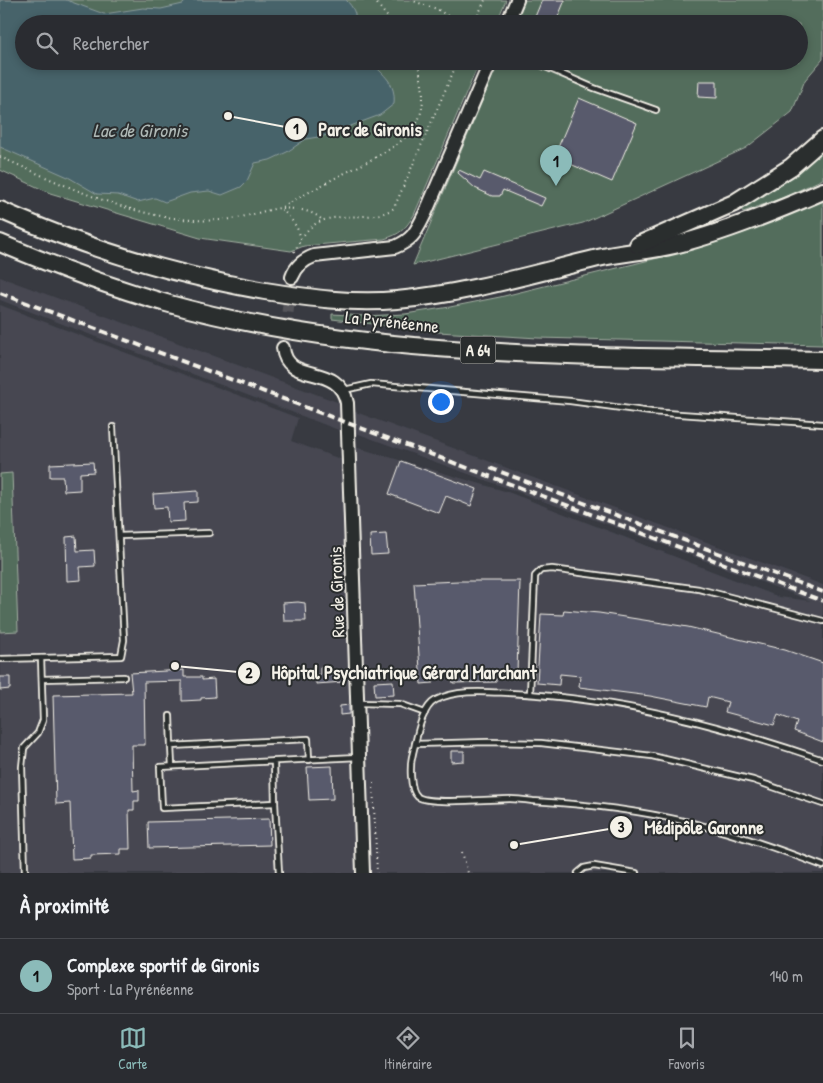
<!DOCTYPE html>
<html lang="fr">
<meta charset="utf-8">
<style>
:root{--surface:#2a2c31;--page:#323439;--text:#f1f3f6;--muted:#a5a7ab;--line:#46484d;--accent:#8bbbb9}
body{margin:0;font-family:"Patrick Hand",sans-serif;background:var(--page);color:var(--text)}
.you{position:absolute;left:440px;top:401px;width:18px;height:18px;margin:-12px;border:4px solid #fff;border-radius:50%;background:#1a73e8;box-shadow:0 0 0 8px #1a73e833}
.badge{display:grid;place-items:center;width:32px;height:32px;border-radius:50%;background:var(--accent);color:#111;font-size:16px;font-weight:700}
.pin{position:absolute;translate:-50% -41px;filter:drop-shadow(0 1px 2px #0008)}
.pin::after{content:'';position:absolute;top:26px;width:18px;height:15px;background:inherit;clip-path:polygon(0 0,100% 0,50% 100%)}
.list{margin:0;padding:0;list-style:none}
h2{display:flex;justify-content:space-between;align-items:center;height:65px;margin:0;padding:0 20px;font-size:21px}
h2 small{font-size:16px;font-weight:400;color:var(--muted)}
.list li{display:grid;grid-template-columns:32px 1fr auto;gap:15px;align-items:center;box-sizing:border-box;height:75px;padding:0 20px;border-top:1px solid var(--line)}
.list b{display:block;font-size:19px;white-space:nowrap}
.list p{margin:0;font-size:16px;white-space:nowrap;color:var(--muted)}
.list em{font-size:16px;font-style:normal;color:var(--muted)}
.icon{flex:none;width:28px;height:28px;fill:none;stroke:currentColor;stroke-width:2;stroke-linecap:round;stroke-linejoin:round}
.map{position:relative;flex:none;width:823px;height:873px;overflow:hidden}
.search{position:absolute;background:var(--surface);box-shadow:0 2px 8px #0003;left:15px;right:15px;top:15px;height:55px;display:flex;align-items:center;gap:12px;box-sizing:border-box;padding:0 18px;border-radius:28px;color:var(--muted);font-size:19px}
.sheet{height:140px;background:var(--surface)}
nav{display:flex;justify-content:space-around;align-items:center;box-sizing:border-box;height:70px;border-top:1px solid var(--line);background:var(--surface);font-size:14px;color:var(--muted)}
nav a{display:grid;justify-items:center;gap:2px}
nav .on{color:var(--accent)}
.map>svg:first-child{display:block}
</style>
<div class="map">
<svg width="823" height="873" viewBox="0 0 823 873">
<rect width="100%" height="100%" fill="#383a41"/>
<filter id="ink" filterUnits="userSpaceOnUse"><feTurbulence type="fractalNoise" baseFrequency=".02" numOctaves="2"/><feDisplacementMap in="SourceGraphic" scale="10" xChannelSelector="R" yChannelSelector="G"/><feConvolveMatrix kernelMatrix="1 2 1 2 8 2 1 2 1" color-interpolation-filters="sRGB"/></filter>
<g filter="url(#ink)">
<g fill="#464751">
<polygon points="0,277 340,403 340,409 353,415 353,411 823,585 823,873 371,873 355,447 508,492 779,597 811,601 653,541 353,432 353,427 341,424 341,431 0,300"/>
<polygon points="0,305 298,418 291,441 343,460 357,873 0,873"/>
</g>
<g fill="#526d5c" stroke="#a3afa2">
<path d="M 0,0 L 506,0 L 496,24 L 24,24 L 24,61 L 480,61 L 414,215 C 405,229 401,234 384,239 L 304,246 L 291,251 L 200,238 L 50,193 L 0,170 Z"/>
<polygon points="525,0 823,0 823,59 805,80 792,112 746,148 583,223 413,265 499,61 799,61 799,24 515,24"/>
<polygon points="823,149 823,179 782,198 743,212 741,209 787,179"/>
<polygon points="823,200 823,345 538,338 438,332 332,319 332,314 365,316 405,314 450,307 500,297 666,256 759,226"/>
<polygon points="12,473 18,631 0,632 0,474"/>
</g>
<path fill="#47646b" stroke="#8c9c9d" d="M 0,0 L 66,0 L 104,14 L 143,8 L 161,9 L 183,4 L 187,0 L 346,0 C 353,7 357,14 355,24 L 24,24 L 24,61 L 370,61 C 384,76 396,82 394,104 L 380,115 L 324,136 L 306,139 L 287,152 L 270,160 L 255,163 L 247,181 L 241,187 L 222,195 L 209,191 L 190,193 L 165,202 L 155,198 L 138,202 L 118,195 L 97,194 L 68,177 L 0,147 Z"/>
<g fill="#595a6c" stroke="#f4f1e8">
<polygon points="542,0 565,0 555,24 532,24"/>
<polygon points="699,81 717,81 717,98 698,97"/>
<polygon points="579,98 637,123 612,182 554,157"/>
<polygon points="459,170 480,180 484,172 545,198 541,206 503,190 500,196 492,196 475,188 458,173"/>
<polygon points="401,461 477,489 471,506 446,496 439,513 389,494"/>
<polygon points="93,462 94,472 80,473 80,490 64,491 63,477 50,477 50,464"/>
<polygon points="198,491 198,502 184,503 185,521 168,522 167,507 154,508 153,494"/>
<polygon points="386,534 388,554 371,555 370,535"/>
<polygon points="76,536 77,551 94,550 95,566 80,567 81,580 67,581 66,537"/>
<polygon points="458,581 520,581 517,672 496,672 496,682 453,683 452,672 432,673 433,683 421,684 414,583"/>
<polygon points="298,602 305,603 306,621 284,621 283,603"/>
<polygon points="564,610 599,613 688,627 785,650 823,663 823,742 794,731 797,722 778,715 774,725 725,712 728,702 708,697 706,707 650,696 579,687 580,676 560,674 559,685 537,683 541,614 563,615"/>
<polygon points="320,667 330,667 330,671 338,671 338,675 343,675 344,682 316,684 316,675 320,675"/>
<polygon points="184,670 184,677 202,677 202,680 214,679 215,697 201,698 201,700 182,701 182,681 144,682 145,745 132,745 133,791 139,790 139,801 134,801 134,810 129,810 130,849 121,849 121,854 91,855 91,858 72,859 70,803 56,804 53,695 132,693 130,673"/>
<polygon points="0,677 10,677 10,689 0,690"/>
<polygon points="393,681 394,695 375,696 374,682"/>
<polygon points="349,705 349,714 340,715 340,706"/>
<polygon points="451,751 464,751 464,761 451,762"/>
<polygon points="332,766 333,799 309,800 307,767"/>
<polygon points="269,819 270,845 149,848 148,822"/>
</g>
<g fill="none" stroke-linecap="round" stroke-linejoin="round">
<polyline stroke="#54555a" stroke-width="12" stroke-dasharray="12 6" stroke-linecap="butt" points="283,348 292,277"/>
<defs>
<g id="lane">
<polyline points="532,61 594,88 656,110"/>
<polyline points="344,390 371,384 570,401 651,412 823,424"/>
<polyline points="119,536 209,533"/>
<polyline points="0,659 121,656 124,640 113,427"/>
<polyline points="42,679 124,677"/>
<polyline points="530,694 535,576 541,570 552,569 699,589 823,621"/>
<polyline points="360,703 400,704 425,713"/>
<polyline points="170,716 171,746"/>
<polyline points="415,744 488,742 541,743 652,756 753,780 823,804"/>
<path d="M 823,760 C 722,725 617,698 509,693 C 486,692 457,689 436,700 C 421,708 417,737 413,753 C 410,763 409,790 418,797 C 430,805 492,799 510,799 C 517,799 525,800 533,801 C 585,804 637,810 688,822 C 734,833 779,849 823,866"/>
<polyline points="274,762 275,803 162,808 160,767 358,757"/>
<polyline points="172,766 171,746 308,739 309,760"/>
<polyline points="275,803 279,873"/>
<polyline points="25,873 22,767 24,748 38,733 43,720 41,658"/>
<polyline points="578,873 584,868 594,866 636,873"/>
</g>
<g id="secondary">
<polyline points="507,24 517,0"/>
<path d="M 292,277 C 296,266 303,260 314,256 L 395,247 C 414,239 416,231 425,214 L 491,61"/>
<path d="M 283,348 C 287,386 339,361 347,403 L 363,873"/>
</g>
<g id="highway">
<path d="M 0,210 C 85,248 174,275 265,291 C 309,298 353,304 397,300 C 465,294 532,274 598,258 C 624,252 650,251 674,245 C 723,233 777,211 823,191"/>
<path d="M 0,243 C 54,266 110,287 166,303 C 378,362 605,355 823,360"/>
<polyline points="638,245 734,203 791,167 823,139"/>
</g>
</defs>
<use href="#lane" stroke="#f4f1e8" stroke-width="8"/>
<use href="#secondary" stroke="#f4f1e8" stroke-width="16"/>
<use href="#highway" stroke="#f4f1e8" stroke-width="20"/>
<g stroke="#f4f1e8" stroke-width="2" stroke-dasharray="1 4" stroke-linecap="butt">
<polyline points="374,0 393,24"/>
<polyline points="410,0 437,9 460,24"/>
<polyline points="474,24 485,0"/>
<path d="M 0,157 C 69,187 144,225 221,220 C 242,219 260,211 280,208 C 299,198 318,187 337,177 C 360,165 408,145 418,121 C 427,100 422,82 417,61"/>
<path d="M 301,239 C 298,226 290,217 280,208 C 296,209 312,209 323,221"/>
<path d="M 294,252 C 298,245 301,238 306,232 C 327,206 370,225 394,208 L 458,61"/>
<polyline points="373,783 377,873"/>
<polyline points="462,852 468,873"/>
</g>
<use href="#lane" stroke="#2a2d2e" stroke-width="4.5"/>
<use href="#secondary" stroke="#2a2d2e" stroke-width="12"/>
<use href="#highway" stroke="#2a2d2e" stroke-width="16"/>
<g stroke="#f4f1e8" stroke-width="4" stroke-dasharray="8 4" stroke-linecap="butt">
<polyline points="0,293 823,601"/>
<polyline points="490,468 823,592"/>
</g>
</g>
</g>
<g text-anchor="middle" stroke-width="4" stroke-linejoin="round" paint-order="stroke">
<rect fill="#2a2d2e" stroke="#b7b6b0" stroke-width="1" x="460.5" y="336.5" width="35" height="27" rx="4"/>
<g font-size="16" font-weight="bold" fill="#f4f1e8">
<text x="478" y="356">A 64</text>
</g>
<g font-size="18" fill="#f4f1e8" stroke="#2a2d2e">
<text transform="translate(392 322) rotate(6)" y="6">La Pyrénéenne</text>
<text transform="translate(337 592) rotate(-92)" y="6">Rue de Gironis</text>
</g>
<g font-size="19" font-style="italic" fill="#afb9b6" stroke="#2a2d2e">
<text x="140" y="137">Lac de Gironis</text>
</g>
</g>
<path fill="none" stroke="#f4f1e8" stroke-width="2" d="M228 116L296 129M175 666L249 673M514 845L621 827"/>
<g fill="#f4f1e8" stroke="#2a2d2e" stroke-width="2">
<circle cx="228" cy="116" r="5"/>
<circle cx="175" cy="666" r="5"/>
<circle cx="514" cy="845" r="5"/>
<circle cx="296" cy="129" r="12"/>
<circle cx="249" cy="673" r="12"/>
<circle cx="621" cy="827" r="12"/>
</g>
<g font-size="15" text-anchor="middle" font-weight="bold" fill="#111">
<text x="296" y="134">1</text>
<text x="249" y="678">2</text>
<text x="621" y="832">3</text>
</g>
<g font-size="19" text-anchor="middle" font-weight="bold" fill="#f4f1e8" stroke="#2a2d2e" stroke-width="4" stroke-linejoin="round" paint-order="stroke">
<text x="370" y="136">Parc de Gironis</text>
<text x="404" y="679">Hôpital Psychiatrique Gérard Marchant</text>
<text x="704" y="834">Médipôle Garonne</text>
</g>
</svg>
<div class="you"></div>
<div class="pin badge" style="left:556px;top:186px">1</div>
<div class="search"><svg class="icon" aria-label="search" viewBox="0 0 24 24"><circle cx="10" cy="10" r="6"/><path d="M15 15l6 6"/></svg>Rechercher</div>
</div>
<section class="sheet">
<h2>À proximité<small></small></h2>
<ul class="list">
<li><span class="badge">1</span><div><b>Complexe sportif de Gironis</b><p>Sport · La Pyrénéenne</p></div><em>140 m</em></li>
</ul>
</section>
<nav>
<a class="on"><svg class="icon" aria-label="map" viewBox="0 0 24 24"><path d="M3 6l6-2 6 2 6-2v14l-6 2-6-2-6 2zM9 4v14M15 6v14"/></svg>Carte</a>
<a><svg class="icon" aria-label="directions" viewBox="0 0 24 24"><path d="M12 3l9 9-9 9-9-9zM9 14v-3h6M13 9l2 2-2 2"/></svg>Itinéraire</a>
<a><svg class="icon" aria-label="saved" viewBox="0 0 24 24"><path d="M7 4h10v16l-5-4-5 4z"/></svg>Favoris</a>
</nav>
